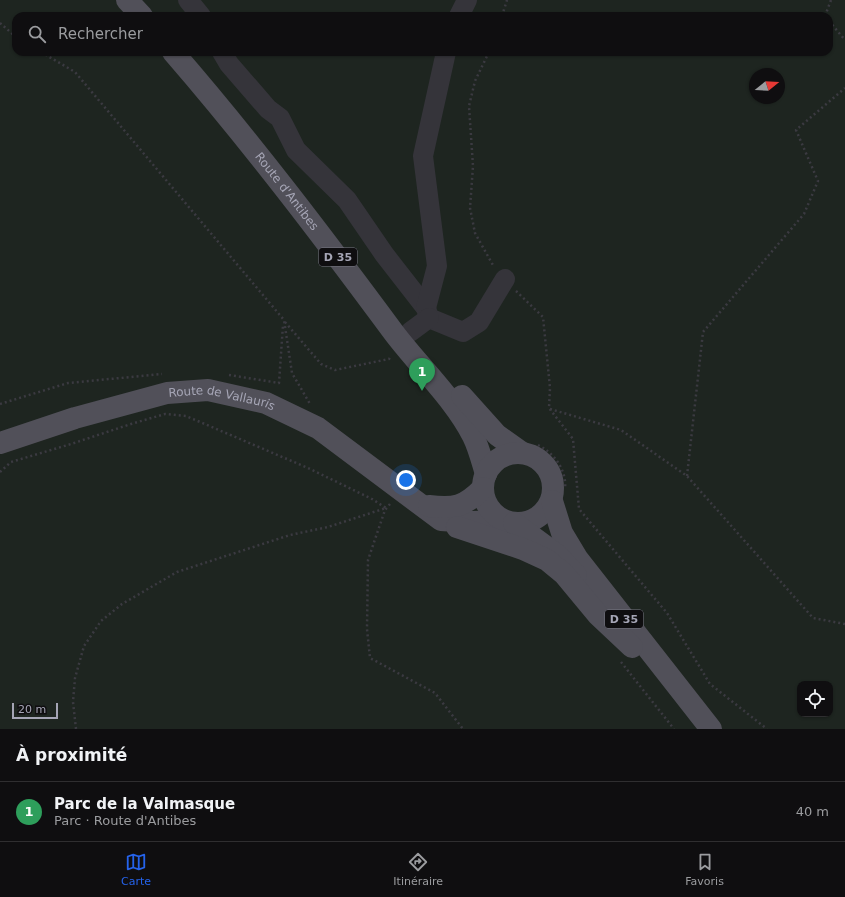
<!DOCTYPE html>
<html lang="fr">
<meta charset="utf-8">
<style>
:root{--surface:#0f0e10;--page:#1d1c1e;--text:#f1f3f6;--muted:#9b9c9f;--line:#2f2e30;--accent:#2563eb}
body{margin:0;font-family:"DejaVu Sans",sans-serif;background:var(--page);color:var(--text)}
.controls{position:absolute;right:12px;bottom:12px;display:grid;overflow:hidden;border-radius:8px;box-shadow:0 1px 3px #0004}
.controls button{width:36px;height:36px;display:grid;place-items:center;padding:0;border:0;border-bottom:1px solid var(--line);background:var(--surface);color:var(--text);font:20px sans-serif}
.compass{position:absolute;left:749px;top:68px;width:36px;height:36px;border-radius:50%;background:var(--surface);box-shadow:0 1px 3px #0004;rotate:72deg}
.scale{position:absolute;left:12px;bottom:10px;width:46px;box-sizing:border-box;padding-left:4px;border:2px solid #a5a5b5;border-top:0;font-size:11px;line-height:14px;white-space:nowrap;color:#a5a5b5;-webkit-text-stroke:3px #0f0e10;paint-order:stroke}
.you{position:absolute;left:406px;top:480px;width:14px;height:14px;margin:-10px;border:3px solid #fff;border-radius:50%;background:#1a73e8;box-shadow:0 0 0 6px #1a73e833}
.badge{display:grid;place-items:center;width:26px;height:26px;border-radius:50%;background:var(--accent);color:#fff;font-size:13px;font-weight:700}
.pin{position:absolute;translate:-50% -33px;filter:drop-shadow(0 1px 2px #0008)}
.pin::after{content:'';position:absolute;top:21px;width:14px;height:12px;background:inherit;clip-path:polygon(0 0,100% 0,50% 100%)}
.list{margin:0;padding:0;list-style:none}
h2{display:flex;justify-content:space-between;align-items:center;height:52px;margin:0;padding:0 16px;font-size:17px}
h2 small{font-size:13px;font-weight:400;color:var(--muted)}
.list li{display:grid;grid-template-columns:26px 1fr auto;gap:12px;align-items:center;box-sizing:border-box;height:60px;padding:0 16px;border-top:1px solid var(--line)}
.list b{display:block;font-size:15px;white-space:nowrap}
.list p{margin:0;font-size:13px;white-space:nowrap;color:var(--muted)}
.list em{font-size:13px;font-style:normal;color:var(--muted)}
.icon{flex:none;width:22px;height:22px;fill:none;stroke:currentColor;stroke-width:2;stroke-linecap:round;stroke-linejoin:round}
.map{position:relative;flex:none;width:845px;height:729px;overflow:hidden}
.search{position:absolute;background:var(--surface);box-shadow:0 1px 3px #0004;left:12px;right:12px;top:12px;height:44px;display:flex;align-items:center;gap:10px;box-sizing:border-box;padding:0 14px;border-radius:12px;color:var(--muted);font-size:15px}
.sheet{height:112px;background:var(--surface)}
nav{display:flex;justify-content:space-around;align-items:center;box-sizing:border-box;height:56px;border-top:1px solid var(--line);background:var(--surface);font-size:11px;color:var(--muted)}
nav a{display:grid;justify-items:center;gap:2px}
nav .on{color:var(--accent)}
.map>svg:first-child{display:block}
</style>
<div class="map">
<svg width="845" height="729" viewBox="0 0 845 729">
<rect width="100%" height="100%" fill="#141315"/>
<path fill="#1e2520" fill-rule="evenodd" d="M 0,0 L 845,0 L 845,729 L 0,729 ZM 16,16 L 829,16 L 829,52 L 16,52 ZM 755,74 L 779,74 L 779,98 L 755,98 ZM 800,684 L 830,684 L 830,714 L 800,714 Z"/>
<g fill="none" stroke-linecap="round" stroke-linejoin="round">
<g stroke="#3b3a41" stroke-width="2.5" stroke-dasharray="2 3" stroke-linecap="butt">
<polyline points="502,16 507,0"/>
<polyline points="825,16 831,0"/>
<polyline points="829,21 845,40"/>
<polyline points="0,23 16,37"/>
<polyline points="41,52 75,72 284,320 292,373 310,404"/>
<polyline points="489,52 475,81 469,106 473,166 470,208 475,233 494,267"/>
<polyline points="516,291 543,317 550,388 549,408 573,439 579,509 667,613 710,684 767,729"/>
<polyline points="285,322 321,364 335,370 389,359 391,356"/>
<polyline points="229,375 279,383 283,325"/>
<polyline points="0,404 68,383 162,374"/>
<polyline points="550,409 621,430 687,476 813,618 845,624"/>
<path d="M 538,445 C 554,453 567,470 565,489"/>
<polyline points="0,472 11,462 71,444 131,424 165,414 186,416 308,468 372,499 386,508"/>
<polyline points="687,476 703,332 804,214 818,181 796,130 845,88"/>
<polyline points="390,504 385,510 368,560 367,629 370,658 435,693 463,729"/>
<polyline points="621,662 674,729"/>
<polyline points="76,729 73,702 75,678 84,646 101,621 122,604 177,572 290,535 328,527 386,508"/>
</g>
<g stroke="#35343a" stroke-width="20">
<polyline points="188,0 201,16"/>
<polyline points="459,16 467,0"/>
<polyline points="222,52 229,64 268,109 280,118 296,150 347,200 384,254 426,308 429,318"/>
<polyline points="426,308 437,266 423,156 446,52"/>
<polyline points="429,318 463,332 479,322 505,279"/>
<polyline points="410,332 429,318"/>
</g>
<g stroke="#515059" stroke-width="22">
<polyline points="127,0 142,16"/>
<path id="s1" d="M 173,52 C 251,142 323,237 394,333 C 419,366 455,400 473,436 C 479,448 482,461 486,474"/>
<polyline points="462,396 497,435 521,452"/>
<path id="s2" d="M 0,443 L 75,418 L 167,393 L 208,390 L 266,403 L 318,428 L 441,520 L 471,522 L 504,521"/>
<circle cx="518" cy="488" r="35"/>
<polyline points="552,501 562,533 577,558 711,729"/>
<path d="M 429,506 C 455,509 464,507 483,488"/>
<polyline points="514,523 556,554 576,575"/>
<polyline points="457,527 523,549 547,560 564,574 598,615 632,647"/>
</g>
</g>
<g text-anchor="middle" stroke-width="3" stroke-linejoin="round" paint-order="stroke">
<g fill="#0f0e10" stroke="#787884" stroke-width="1">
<rect x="319" y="248" width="38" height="18" rx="3"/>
<rect x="605" y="610" width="38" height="18" rx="3"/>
</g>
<g font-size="11" font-weight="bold" fill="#a5a5b5">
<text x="338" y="261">D 35</text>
<text x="624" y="623">D 35</text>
</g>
<g font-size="12" fill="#a5a5b5" stroke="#0f0e10">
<text dy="4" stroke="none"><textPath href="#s1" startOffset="180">Route d'Antibes</textPath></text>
<text dy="4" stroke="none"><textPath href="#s2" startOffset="230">Route de Vallauris</textPath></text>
</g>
</g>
</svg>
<div class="controls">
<button><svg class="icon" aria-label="locate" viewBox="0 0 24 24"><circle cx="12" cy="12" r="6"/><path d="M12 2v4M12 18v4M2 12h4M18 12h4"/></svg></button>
</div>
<svg class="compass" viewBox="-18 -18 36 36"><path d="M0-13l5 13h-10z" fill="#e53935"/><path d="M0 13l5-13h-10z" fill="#9b9c9f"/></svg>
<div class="scale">20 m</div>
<div class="you"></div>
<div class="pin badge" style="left:422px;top:391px;background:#2e9e5b">1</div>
<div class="search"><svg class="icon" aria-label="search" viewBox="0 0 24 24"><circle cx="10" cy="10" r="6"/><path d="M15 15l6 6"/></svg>Rechercher</div>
</div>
<section class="sheet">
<h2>À proximité<small></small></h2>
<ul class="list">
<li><span class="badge" style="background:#2e9e5b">1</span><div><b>Parc de la Valmasque</b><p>Parc · Route d'Antibes</p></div><em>40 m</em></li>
</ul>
</section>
<nav>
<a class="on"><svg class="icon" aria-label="map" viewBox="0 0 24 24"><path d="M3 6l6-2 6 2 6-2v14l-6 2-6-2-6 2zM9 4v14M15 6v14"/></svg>Carte</a>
<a><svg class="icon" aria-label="directions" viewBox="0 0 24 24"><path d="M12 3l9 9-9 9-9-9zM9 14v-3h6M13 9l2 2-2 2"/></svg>Itinéraire</a>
<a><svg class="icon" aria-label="saved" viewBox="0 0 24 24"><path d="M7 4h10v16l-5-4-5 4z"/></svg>Favoris</a>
</nav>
